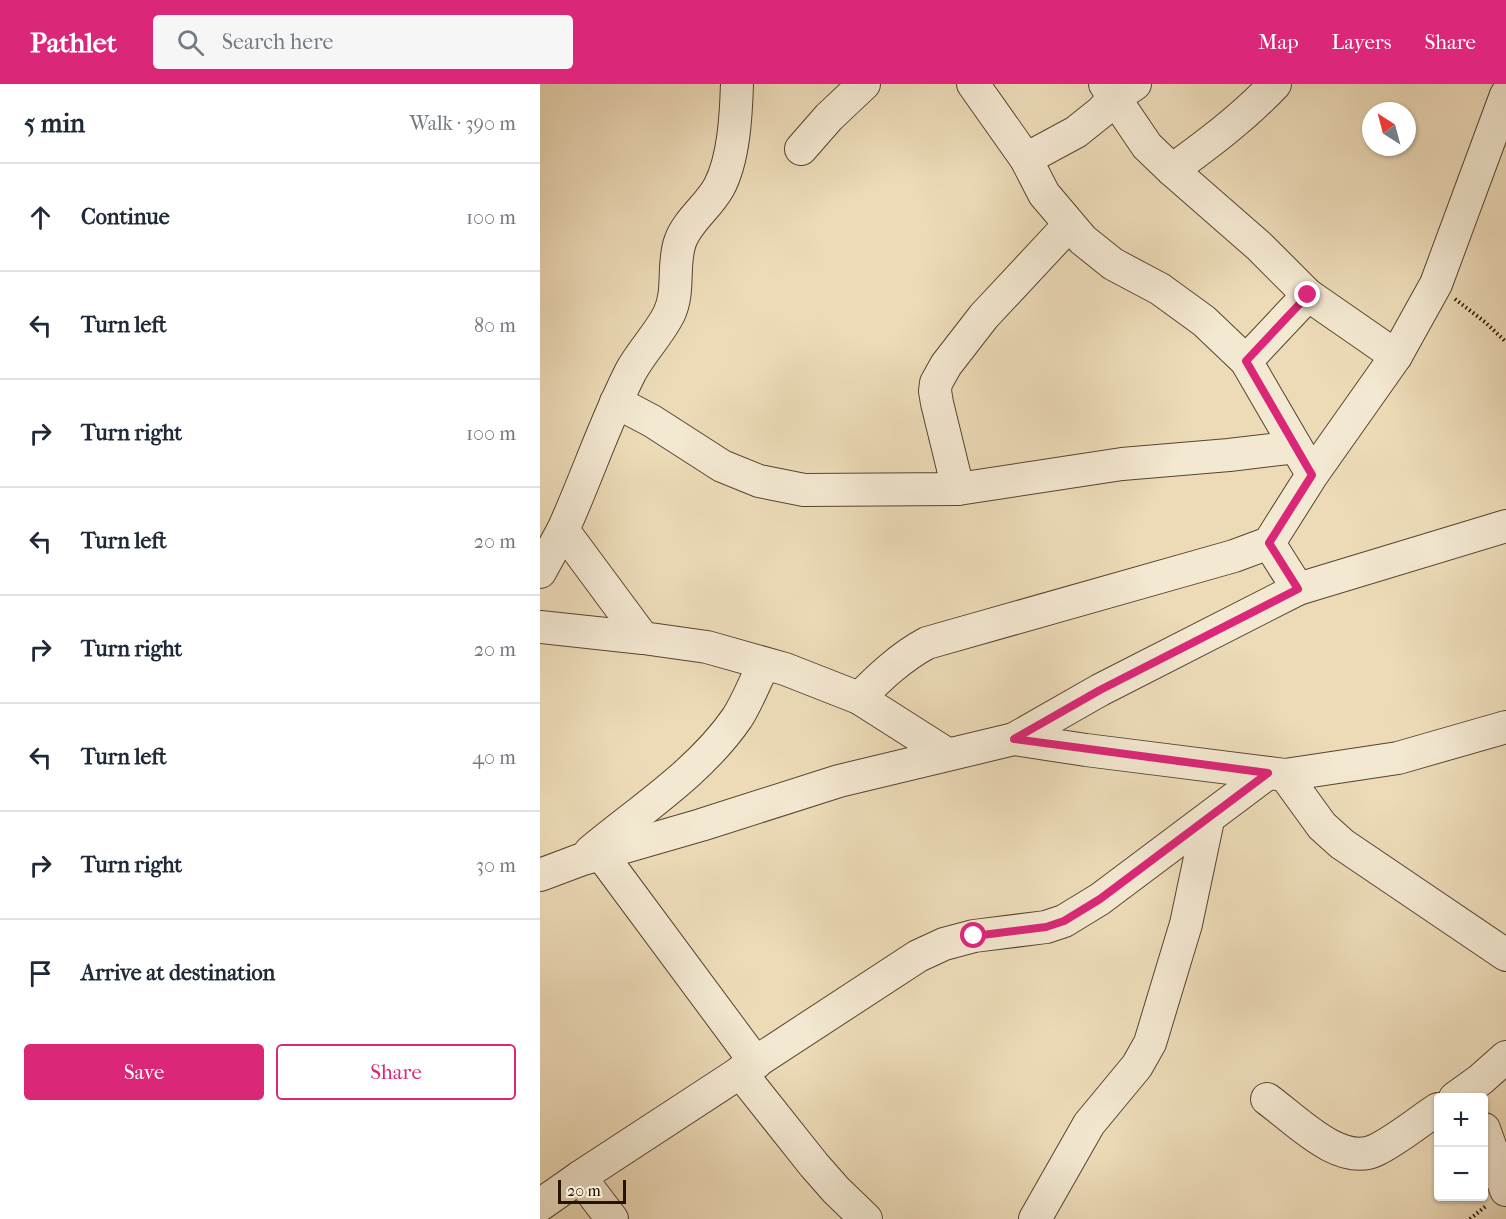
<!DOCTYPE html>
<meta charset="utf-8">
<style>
:root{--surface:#fff;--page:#f6f6f7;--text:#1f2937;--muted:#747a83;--line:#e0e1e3;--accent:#db2777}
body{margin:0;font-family:"IM FELL French Canon",serif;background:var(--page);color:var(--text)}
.controls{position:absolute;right:18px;bottom:18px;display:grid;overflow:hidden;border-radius:6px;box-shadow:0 2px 4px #0004}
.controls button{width:54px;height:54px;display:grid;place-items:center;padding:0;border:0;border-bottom:2px solid var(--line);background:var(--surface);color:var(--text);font:30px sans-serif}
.compass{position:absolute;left:822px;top:18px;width:54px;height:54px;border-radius:50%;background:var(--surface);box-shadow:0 2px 4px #0004;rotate:324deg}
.scale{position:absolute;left:18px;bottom:15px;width:68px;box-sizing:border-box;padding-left:6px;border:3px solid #251200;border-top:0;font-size:16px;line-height:21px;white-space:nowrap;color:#251200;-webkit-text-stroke:4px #f3e8d1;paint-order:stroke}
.stop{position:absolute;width:18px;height:18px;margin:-14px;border:4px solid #db2777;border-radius:50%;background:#fff}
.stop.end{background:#db2777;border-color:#fff;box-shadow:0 2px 6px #0008}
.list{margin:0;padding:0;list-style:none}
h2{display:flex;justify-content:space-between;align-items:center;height:78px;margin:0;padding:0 24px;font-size:26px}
h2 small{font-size:20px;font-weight:400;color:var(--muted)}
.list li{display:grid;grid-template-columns:39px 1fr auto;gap:18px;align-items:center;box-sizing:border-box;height:108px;padding:0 24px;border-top:2px solid var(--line)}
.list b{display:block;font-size:22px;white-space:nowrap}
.list em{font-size:20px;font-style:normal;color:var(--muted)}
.actions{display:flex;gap:12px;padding:18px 24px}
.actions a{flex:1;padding:14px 0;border:2px solid var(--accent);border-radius:6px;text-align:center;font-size:21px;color:var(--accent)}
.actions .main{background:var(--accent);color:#fff}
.icon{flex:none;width:33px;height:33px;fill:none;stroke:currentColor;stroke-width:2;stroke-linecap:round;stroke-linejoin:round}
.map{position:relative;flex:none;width:966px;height:1135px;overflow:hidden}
header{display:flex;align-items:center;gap:36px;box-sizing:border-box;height:84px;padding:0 30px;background:var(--accent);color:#fff}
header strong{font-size:28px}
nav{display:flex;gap:33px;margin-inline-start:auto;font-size:21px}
.search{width:420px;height:54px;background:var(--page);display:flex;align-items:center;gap:15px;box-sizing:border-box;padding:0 21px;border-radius:6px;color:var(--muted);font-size:22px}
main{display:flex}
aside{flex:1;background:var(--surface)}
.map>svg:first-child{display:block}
</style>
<header>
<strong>Pathlet</strong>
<div class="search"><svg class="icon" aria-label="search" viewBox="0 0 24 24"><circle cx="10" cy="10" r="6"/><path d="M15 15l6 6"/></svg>Search here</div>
<nav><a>Map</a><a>Layers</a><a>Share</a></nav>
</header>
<main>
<aside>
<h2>5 min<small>Walk · 390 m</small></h2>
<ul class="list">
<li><svg class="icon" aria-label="ahead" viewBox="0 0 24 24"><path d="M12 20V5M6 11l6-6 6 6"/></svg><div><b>Continue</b></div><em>100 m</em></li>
<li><svg class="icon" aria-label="left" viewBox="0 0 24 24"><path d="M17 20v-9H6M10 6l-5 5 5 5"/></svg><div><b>Turn left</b></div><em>80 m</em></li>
<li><svg class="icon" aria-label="right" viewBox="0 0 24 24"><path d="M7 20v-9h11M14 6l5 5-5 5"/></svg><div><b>Turn right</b></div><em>100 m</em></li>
<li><svg class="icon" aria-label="left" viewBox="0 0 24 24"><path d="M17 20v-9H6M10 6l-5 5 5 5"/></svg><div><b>Turn left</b></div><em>20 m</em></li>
<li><svg class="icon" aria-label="right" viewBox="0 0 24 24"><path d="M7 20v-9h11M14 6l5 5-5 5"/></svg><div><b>Turn right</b></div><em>20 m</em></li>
<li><svg class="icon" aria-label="left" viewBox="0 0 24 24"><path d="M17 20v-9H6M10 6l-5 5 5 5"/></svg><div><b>Turn left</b></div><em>40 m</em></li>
<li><svg class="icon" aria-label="right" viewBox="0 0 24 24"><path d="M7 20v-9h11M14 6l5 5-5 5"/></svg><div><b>Turn right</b></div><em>30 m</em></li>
<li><svg class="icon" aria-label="arrive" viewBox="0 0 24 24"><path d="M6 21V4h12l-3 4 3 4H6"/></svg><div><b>Arrive at destination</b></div></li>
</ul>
<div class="actions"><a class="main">Save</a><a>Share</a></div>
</aside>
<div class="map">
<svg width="966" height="1135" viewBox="0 0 966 1135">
<rect width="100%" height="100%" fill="#eddbb8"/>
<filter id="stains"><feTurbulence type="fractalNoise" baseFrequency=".00333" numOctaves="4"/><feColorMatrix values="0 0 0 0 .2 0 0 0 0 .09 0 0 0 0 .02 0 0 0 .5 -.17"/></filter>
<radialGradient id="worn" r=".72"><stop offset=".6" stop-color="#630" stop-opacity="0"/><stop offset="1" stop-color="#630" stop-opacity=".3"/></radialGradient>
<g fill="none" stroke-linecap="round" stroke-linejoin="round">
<defs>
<g id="minor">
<path d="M 197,0 C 196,31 194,75 179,103 C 169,122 147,137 140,158 C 132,181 140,207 129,230 C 119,250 102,267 91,287 C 65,338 47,393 23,446 L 103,554 L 167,563 L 245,585 L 319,614 L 407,670"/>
<polyline points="433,0 486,75 504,110 543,156 573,180 620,205 664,237 706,277 766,380"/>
<polyline points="565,0 607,62 632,86 719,162 768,211 856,272"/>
<polyline points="261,65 289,33 324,0"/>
<polyline points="486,75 536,48 561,28 575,13 595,0"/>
<path d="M 632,86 C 668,60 704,33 735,0"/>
<polyline points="706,277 768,211"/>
<polyline points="76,318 112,337 182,382 219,397 264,406 418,405 582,380 689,371 756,363"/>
<polyline points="418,405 397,319 395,307 396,299 406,281 444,232 529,141"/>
<polyline points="729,459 758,505"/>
<polyline points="0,488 23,446"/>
<polyline points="0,543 103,554"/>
<path d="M 319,614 C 340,593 361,573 387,559 L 694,472 L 729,459 L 772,391 L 856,272 L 896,200 L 966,11"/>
<polyline points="474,655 560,606 758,505 966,442"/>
<polyline points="745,691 782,742 802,760 966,871"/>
<path d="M 50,768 C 100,726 159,689 197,634 C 208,617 215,597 224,580"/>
<polyline points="61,770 216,979"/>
<polyline points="0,791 40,776 161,741 299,697 474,655 546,666 745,691 858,674 966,643"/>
<polyline points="200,988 274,1081 296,1106 326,1135"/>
<polyline points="915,1014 940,996 966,973"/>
<path d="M 727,1015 C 754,1034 800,1084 836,1066 C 858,1055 878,1038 898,1025"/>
<polyline points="944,1045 966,1106"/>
<polyline points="40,1093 72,1135"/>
<polyline points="0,1121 40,1093 378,872 404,860 434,852 506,843 524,837 560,815 728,689"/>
<polyline points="495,1135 549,1040 597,982 610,959 646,840 668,736"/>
</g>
</defs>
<use href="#minor" stroke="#57442e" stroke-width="34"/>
<g stroke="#251200" stroke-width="4" stroke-dasharray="1.5 3" stroke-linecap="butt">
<polyline points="915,215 945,238 966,258"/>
<polyline points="930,1135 946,1122"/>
</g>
<use href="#minor" stroke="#f3e8d1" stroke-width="32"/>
</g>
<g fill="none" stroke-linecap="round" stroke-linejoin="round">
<polyline stroke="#db2777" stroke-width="8" points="434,852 506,843 524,837 560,815 728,689 474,655 560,606 758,505 729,459 772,391 706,277 768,211"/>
</g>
<rect width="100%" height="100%" filter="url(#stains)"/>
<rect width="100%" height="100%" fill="url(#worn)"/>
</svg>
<div class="controls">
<button>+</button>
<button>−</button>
</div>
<svg class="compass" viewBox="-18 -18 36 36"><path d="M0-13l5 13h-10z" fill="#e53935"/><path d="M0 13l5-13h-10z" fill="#747a83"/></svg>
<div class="scale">20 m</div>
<div class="stop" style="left:434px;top:852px"></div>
<div class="stop end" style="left:768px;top:211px"></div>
</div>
</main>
